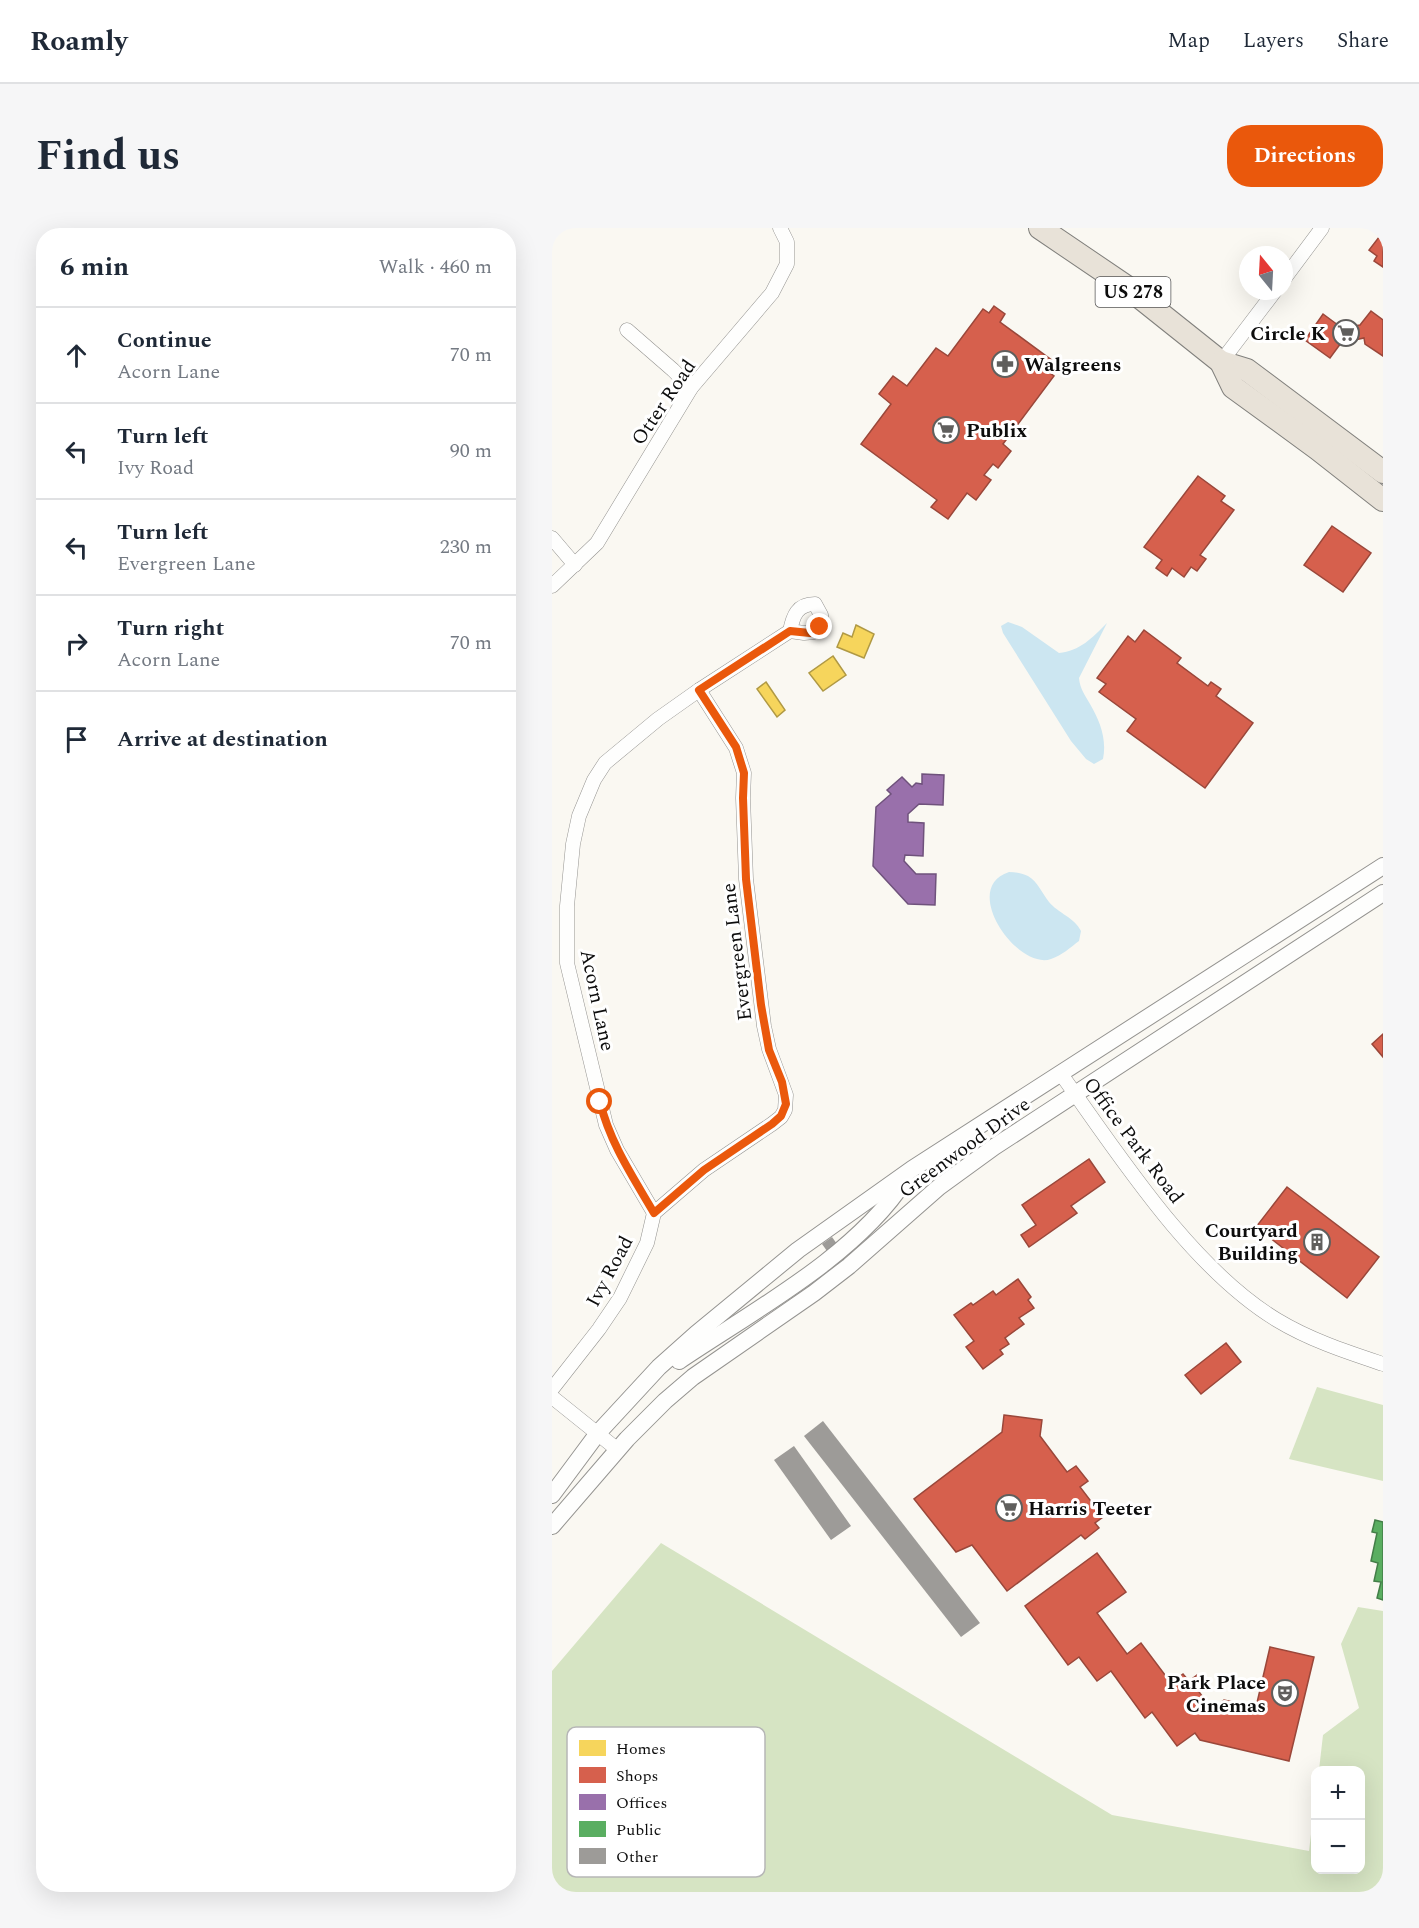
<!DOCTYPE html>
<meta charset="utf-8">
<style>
:root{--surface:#fff;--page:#f6f6f7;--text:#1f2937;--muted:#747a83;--line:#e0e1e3;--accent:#ea580c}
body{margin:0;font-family:Spectral,serif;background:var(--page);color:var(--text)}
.controls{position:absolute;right:18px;bottom:18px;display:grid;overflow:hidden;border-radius:12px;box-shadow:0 6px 24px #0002}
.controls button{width:54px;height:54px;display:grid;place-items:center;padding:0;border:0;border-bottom:2px solid var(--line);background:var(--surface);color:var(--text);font:30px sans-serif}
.compass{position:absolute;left:687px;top:18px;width:54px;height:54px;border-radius:50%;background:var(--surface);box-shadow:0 6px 24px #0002;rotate:342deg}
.stop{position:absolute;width:18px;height:18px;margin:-14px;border:4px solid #ea580c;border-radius:50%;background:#fff}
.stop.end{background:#ea580c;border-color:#fff;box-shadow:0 2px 6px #0008}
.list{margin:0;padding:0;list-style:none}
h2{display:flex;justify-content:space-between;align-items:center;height:78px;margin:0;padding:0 24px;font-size:26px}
h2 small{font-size:20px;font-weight:400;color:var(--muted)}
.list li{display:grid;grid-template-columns:39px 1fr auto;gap:18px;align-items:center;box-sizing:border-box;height:96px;padding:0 24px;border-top:2px solid var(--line)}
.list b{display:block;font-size:22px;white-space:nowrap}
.list p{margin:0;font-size:20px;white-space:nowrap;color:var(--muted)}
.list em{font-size:20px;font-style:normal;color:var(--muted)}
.icon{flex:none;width:33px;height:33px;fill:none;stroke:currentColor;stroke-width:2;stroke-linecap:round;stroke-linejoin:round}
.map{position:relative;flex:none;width:831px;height:1664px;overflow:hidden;border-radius:24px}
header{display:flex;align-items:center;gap:36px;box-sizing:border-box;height:84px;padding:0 30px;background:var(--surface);border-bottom:2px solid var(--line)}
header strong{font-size:28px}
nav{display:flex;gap:33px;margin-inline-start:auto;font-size:21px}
.intro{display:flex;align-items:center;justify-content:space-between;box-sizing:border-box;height:144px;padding:0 36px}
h1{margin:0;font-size:42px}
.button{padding:15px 27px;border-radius:24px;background:var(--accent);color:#fff;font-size:21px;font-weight:700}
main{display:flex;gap:36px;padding:0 36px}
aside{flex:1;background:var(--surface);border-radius:24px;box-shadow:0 6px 24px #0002}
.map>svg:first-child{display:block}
</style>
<header>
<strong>Roamly</strong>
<nav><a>Map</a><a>Layers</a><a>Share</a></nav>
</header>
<div class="intro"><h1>Find us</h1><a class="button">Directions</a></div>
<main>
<aside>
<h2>6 min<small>Walk · 460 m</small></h2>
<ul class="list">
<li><svg class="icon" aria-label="ahead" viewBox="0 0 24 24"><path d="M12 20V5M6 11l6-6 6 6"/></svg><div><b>Continue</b><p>Acorn Lane</p></div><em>70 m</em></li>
<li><svg class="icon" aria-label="left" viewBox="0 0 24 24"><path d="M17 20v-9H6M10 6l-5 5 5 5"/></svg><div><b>Turn left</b><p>Ivy Road</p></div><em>90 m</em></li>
<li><svg class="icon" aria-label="left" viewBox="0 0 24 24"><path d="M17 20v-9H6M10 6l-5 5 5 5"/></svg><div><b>Turn left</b><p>Evergreen Lane</p></div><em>230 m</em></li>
<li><svg class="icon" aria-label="right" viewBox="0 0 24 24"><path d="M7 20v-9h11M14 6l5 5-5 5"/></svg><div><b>Turn right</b><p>Acorn Lane</p></div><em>70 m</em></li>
<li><svg class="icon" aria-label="arrive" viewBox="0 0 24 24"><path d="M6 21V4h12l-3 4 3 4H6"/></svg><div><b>Arrive at destination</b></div></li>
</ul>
</aside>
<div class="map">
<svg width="831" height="1664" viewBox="0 0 831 1664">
<rect width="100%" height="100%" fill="#faf8f2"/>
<g fill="#d6e4c3">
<polygon points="765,1159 831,1177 831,1253 737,1231"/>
<polygon points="109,1315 560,1587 757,1623 763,1572 764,1642 808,1642 808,1542 767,1542 771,1507 807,1480 789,1416 806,1379 831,1383 831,1664 0,1664 0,1443"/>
</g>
<g fill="#cce6f1">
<path d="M 456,394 L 470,399 L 507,425 C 528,423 540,410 555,395 L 527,450 C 528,461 533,467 538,476 C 548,493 555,511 551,531 L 542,536 L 534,531 L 519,513 L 451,405 L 449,398 Z"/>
<path d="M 457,644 C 463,644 469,645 476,648 C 486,654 490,665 497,674 C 506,685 523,690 529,703 L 527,713 C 519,719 509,728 499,731 C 466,743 407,660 457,644 Z"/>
</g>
<g fill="#f6d55c" stroke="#b09944" stroke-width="1.5">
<polygon points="304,397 322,406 312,430 285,419 291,405 300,409"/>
<polygon points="281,428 294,447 271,463 257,445"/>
<polygon points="214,454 233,482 225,489 205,461"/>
</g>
<g fill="#d6604d" stroke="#9a473a" stroke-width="1.5">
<polygon points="831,4 831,39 822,33 825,28 817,22"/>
<polygon points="442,78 453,86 448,94 505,136 498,145 502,148 451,216 459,223 446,240 441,236 432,247 439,252 424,272 415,265 396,291 379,279 385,272 309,216 339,176 327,166 341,148 355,158 384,120 396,128 431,81 437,85"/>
<polygon points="819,83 831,92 831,128 813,116 812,110 789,115 778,130 753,112 771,86 790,100 808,97"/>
<polygon points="646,248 673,268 669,273 682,282 648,327 654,331 645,343 639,339 632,349 620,340 615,348 604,340 610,332 592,319"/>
<polygon points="780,298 819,325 791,364 752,337"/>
<polygon points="592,402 629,430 625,435 656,458 659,454 669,461 664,468 701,495 653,560 575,503 584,491 547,464 554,456 545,450 576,408 583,414"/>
<polygon points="831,806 831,829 820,816"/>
<polygon points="537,931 553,954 519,978 525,985 477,1019 469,1007 484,997 470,977"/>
<polygon points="735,959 827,1029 795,1070 704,999"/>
<polygon points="466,1051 479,1069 476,1072 482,1080 467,1090 472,1096 453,1110 457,1116 448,1122 451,1126 431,1141 414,1119 422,1113 402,1087 419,1075 421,1077 441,1063 444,1067"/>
<polygon points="674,1115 689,1134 649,1166 633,1147"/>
<polygon points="452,1187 490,1192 488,1208 515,1244 524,1238 536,1253 528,1259 551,1289 543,1295 547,1300 533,1311 529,1307 455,1363 420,1317 404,1324 362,1271 450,1204"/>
<polygon points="545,1325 574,1364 545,1385 575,1426 589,1415 619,1455 631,1446 637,1453 645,1447 651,1455 644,1460 660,1481 672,1472 704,1479 718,1419 762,1429 737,1533 648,1512 643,1505 625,1518 600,1484 593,1490 559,1443 545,1453 527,1429 516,1437 473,1378"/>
</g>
<polygon fill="#9970ab" stroke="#6f527c" stroke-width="1.5" points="370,546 392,547 391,577 367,576 356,586 356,594 372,595 371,628 353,627 352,633 364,646 384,646 383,677 356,676 321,638 324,579 339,566 335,562 350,549 360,559 364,555 370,556"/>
<polygon fill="#5aae61" stroke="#437e48" stroke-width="1.5" points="823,1292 831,1294 831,1372 825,1370 829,1354 822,1353 826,1335 819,1333 825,1305 820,1304"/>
<g fill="#9d9b98">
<polygon points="280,1009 285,1016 275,1023 270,1016"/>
<polygon points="271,1193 428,1395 409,1409 252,1208"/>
<polygon points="242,1218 299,1298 279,1312 222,1232"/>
</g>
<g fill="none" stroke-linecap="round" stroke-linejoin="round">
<defs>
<g id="minor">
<polyline points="732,51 770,0"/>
<polyline points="75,102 121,142 139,160"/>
<polyline points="669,134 723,63"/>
<polyline points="0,310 23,337"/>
<polyline points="0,358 45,315 139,160 220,65 235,36 235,14 228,0"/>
<path d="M 509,846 C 567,927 639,1040 725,1092 C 758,1112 795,1124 831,1136"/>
<path d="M 102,985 L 65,922 L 54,897 L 15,735 L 15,678 L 21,616 L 27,588 L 42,552 L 53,535 L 106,491 L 147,462 L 238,403 L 252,405 L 262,404 L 270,395 L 269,387 L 263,376 C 245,376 241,388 238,403"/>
<polyline points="0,1161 47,1101 68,1070 95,1015 102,985 152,942 220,896 229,889 233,882 234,867 217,821 212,798 194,651 191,570 192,545 184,520 147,462"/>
<polyline points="0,1169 66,1222"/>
</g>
<g id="tertiary">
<path d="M 127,1133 C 201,1083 304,1028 353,952"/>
<polyline points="0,1267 46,1205 107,1139 144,1106 246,1022 360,941 831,638"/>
<polyline points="0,1298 75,1211 113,1173 141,1149 262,1065 297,1038 387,959 442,919 831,665"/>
</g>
<g id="trunk">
<polyline points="488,0 575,59 669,134 695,142 831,244"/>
<polyline points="669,134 681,159 766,221 831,272"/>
</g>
</defs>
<use href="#minor" stroke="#949390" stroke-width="15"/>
<use href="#tertiary" stroke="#949390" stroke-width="18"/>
<use href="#trunk" stroke="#81807d" stroke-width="24"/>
<use href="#minor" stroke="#fefefd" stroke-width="14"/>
<use href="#tertiary" stroke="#fefefd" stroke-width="16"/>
<use href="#trunk" stroke="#e8e2d8" stroke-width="22"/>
</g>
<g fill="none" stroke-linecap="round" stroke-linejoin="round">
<path stroke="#ea580c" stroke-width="8" d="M 48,874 C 58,915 81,949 102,985 L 152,942 L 220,896 L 229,888 L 234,876 L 230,854 L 217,822 L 209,777 L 194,651 L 191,570 L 192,545 L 184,519 L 147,462 L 238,403 L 258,405 L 268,399"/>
</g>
<defs>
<symbol id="supermarket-ring" viewBox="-11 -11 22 22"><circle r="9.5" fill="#fff" stroke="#605f5d" stroke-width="1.5"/><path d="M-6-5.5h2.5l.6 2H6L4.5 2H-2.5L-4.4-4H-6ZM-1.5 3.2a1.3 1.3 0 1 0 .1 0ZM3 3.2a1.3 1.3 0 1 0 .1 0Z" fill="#605f5d"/></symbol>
<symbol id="pharmacy-ring" viewBox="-11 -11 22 22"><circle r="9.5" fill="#fff" stroke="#605f5d" stroke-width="1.5"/><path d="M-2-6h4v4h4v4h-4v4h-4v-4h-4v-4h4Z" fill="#605f5d"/></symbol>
<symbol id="building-ring" viewBox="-11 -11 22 22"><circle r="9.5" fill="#fff" stroke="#605f5d" stroke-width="1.5"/><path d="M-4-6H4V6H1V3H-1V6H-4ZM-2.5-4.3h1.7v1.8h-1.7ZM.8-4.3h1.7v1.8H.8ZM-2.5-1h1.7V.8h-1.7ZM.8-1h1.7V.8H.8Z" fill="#605f5d"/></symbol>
<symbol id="theatre-ring" viewBox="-11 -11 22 22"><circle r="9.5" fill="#fff" stroke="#605f5d" stroke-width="1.5"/><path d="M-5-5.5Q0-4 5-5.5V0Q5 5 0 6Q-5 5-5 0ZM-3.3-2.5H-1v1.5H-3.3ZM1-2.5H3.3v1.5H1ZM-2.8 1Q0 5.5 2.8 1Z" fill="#605f5d"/></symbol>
</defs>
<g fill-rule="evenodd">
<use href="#supermarket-ring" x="779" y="90" width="30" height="30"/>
<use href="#pharmacy-ring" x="438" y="121" width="30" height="30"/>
<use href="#supermarket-ring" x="379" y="187" width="30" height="30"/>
<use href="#building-ring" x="750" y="999" width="30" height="30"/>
<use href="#supermarket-ring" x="442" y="1265" width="30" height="30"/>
<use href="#theatre-ring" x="718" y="1450" width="30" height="30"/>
</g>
<g text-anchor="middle" stroke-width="6" stroke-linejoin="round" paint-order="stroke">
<rect fill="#fff" stroke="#565656" stroke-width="1.5" x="543.5" y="49" width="75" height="30" rx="4.5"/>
<g font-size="18" font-weight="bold" fill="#0d0d0d">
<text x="581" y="70">US 278</text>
</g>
<g font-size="20" font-weight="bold" fill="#0d0d0d" stroke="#fff" text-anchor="end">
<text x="774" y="112">Circle K</text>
<text x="472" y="143" text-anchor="start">Walgreens</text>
<text x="414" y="209" text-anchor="start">Publix</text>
<text x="746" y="1009">Courtyard<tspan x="746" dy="23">Building</tspan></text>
<text x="476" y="1287" text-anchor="start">Harris Teeter</text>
<text x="714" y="1461">Park Place<tspan x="714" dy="23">Cinemas</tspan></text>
</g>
<g font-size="20" fill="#0d0d0d" stroke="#fff">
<text transform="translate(111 174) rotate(-56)" y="7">Otter Road</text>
<text transform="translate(184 724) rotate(-97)" y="7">Evergreen Lane</text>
<text transform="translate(46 772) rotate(78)" y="7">Acorn Lane</text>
<text transform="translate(582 912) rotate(53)" y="7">Office Park Road</text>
<text transform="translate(412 919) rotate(-36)" y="7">Greenwood Drive</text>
<text transform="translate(57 1043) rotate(-62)" y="7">Ivy Road</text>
</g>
</g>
<rect x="15" y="1499" width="198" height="150" rx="9" fill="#fff" stroke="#b6b6b6" stroke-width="1.5"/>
<rect x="27" y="1512" width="27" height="16" fill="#f6d55c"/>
<rect x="27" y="1539" width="27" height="16" fill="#d6604d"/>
<rect x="27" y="1566" width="27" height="16" fill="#9970ab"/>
<rect x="27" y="1593" width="27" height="16" fill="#5aae61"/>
<rect x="27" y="1620" width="27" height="16" fill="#9d9b98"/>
<g font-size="16" fill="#0d0d0d">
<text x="64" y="1526">Homes</text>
<text x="64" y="1553">Shops</text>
<text x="64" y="1580">Offices</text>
<text x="64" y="1607">Public</text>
<text x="64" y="1634">Other</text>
</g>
</svg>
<div class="controls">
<button>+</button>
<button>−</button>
</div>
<svg class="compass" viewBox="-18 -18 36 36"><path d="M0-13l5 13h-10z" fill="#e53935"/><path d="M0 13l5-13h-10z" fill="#747a83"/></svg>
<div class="stop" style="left:48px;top:874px"></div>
<div class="stop end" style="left:268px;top:399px"></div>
</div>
</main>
